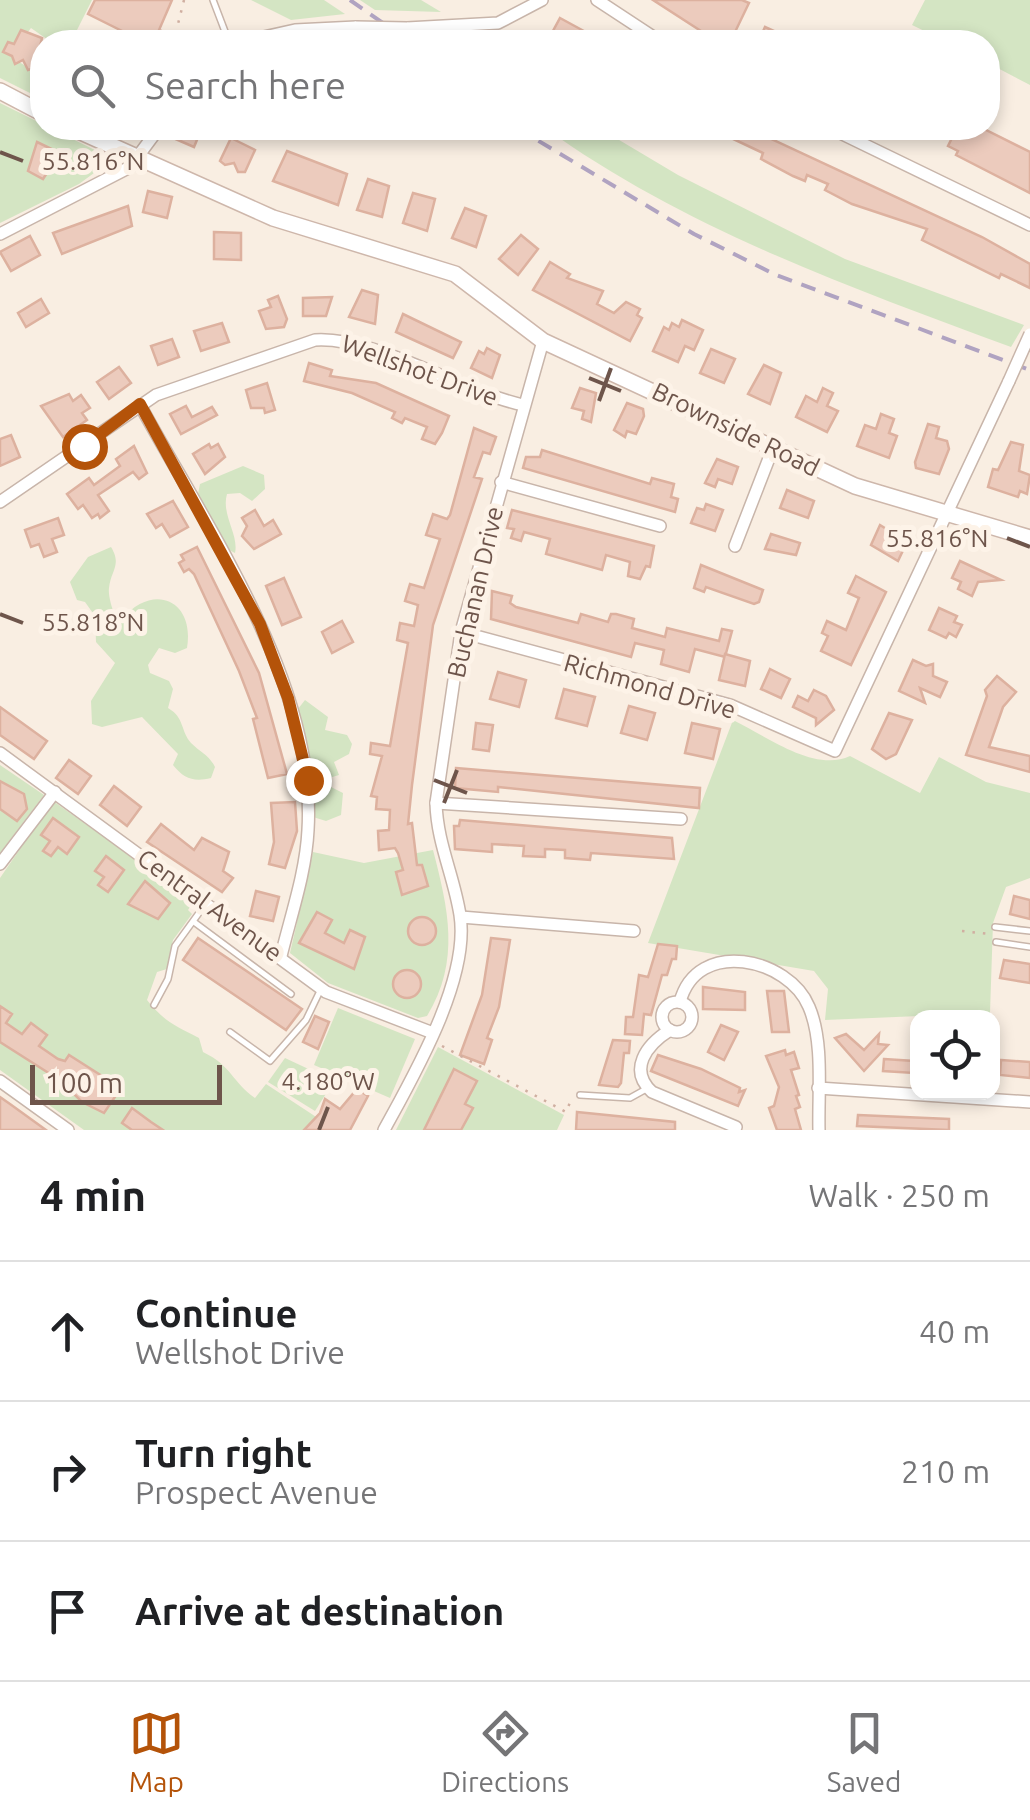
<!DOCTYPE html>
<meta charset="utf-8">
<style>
:root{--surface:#fff;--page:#f2f2f2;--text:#202124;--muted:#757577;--line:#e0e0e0;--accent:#b45309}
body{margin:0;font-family:Ubuntu,sans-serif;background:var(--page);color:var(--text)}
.controls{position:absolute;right:30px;bottom:30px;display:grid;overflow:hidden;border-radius:20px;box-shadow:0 5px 15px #0003}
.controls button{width:90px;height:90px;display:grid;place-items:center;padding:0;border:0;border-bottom:2px solid var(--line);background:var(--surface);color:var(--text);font:50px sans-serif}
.scale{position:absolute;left:30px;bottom:25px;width:192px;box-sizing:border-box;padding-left:10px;border:5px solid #6e554b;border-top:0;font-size:28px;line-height:35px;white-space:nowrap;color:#6e554b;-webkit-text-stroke:8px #fdf3e8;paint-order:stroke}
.stop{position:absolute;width:30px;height:30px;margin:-22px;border:8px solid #b45309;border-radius:50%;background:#fff}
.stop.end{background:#b45309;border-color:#fff;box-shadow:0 2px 10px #0008}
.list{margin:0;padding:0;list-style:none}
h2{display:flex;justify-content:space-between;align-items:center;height:130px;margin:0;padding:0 40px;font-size:42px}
h2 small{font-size:32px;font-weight:400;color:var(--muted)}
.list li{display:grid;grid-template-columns:65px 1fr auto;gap:30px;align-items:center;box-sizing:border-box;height:140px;padding:0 40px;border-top:2px solid var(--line)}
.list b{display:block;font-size:38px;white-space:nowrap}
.list p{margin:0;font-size:32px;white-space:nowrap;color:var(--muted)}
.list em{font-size:32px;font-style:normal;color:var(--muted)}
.icon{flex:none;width:55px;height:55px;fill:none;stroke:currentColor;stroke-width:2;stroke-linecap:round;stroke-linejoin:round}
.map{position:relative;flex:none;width:1030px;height:1130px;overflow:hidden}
.search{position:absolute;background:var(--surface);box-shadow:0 5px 15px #0003;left:30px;right:30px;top:30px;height:110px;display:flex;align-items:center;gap:25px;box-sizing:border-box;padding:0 35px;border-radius:40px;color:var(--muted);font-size:38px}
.sheet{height:550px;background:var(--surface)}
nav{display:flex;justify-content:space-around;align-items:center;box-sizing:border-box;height:140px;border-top:2px solid var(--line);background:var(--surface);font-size:28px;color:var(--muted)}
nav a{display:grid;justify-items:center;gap:5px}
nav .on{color:var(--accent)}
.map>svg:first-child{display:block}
</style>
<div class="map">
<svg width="1030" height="1130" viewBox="0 0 1030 1130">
<rect width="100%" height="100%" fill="#f9eee2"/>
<g fill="#d4e5c3" fill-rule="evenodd">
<polygon points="0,0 92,0 71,42 51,42 31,28 17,46 8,42 4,52 30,69 35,69 42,52 42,99 0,78"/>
<polygon points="251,0 324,0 345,14 291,20"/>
<polygon points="360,0 421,0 441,12 375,10"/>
<polygon points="925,0 1030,0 1030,85 988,63 988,42 947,42 912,25"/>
<path d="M 0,103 L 113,159 L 79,184 L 0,223 ZM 37,142 L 60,153 L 43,178 L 28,171 Z"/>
<path d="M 545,128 L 599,128 L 678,175 L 845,259 L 1024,325 L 1011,347 C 849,287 686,229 545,128 Z"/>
<path d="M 243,466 L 264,475 L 265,489 L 252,501 L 240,493 L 227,494 C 221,515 239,534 235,553 L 227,549 L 198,494 L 200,484 Z"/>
<path d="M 111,547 C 122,565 111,570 109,588 C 108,596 112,607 114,614 L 122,619 C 153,582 195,600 187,648 L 175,653 L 159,648 L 148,665 L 150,673 L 169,681 L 173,689 L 168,708 C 185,718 180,730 191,743 C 200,752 209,755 215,767 L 211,778 C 194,782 184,779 173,765 L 178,754 L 142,717 L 102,727 L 92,724 L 91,701 L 115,663 L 96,642 L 95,616 L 85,602 L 77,600 L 70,582 L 88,557 Z"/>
<polygon points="305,700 328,717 325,730 347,735 352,744 349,754 334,762 339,775 329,778 329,786 343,793 341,815 326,821 313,817 313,777 298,709"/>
<path d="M 733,720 C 766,736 815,773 850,756 L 920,793 L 939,757 L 986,782 L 1030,793 L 1030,878 L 1006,887 L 993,923 L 990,1013 L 825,1020 L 828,989 L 814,971 L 648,943 Z"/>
<polygon points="0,765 44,795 0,853"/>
<path d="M 53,801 L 194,901 L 188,910 L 192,914 L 173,940 L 167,969 L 157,972 L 147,1000 C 166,1023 174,1025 199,1038 L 203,1052 C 232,1066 232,1082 255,1098 L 266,1084 L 336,1130 L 84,1130 L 0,1070 L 0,878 Z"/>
<path d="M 433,850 C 448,908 461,961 427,1016 L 418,1018 L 328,983 L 290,953 L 313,852 L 364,863 Z"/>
<polygon points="338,1008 415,1039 390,1098 314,1065"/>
<polygon points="438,1047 564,1115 557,1130 396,1130"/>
<polygon points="285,1058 334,1081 315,1111 268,1082"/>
</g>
<g fill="#eccbbd" stroke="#ddb19f" stroke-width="2.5">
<polygon points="95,0 172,0 159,30 186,42 128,42 132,36 88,14"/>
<polygon points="653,0 742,0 749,3 735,32 758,42 765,27 798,42 718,42"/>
<polygon points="560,18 604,42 547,42"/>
<polygon points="21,30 42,38 35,68 28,70 23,60 15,64 12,56 3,52 8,42 14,44"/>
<polygon points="175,128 201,130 194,147 171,137"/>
<polygon points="710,128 748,128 982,237 1030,264 1030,288 1001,274 999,278 922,240 927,229 852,204 825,190 828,184 807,175 805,181 793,176 761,159 763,153"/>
<polygon points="957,128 982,128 1030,152 1030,193 956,155 958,151 948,146"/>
<polygon points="231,138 255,150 245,172 238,172 234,163 225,165 220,161"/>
<polygon points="37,142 60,153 43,179 28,171"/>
<polygon points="287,151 347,174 338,205 273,181"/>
<polygon points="368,179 389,186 382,217 357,210"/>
<polygon points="148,191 172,197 167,218 143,212"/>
<polygon points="413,193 435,199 427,231 403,223"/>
<polygon points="128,206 132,226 62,254 53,233"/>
<polygon points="465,208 486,216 476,247 452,238"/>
<polygon points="214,232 241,233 241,260 214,259"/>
<polygon points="521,235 538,249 518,275 499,259"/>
<polygon points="30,236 40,255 11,271 0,252"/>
<polygon points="550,262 570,274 567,278 603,291 597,304 614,313 626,302 640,309 637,315 642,318 630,341 533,290"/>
<polygon points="362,290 378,295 375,324 349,317"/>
<polygon points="278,296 287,319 284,327 266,329 259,311 271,307 268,300"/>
<polygon points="332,297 326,316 303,316 303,298"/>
<polygon points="41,299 49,313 26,327 18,313"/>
<polygon points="403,314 461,342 453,358 396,332"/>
<polygon points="682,320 703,330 694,350 685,346 678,362 653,351 664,327 669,330 672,323 679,327"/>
<polygon points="222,323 229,342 201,351 194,331"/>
<polygon points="172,339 179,357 158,365 151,346"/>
<polygon points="487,348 500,355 492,378 471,368 479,351 484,354"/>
<polygon points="711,349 735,359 724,383 700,373"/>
<polygon points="309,363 332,370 330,376 376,383 449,416 442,433 435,444 422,439 427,427 405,418 402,423 392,418 395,412 352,393 304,381"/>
<polygon points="764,365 781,373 770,404 748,394"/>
<polygon points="119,367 131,383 109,399 97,382"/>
<polygon points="267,383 275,410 265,413 264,408 251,408 246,390"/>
<polygon points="580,388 596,393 591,422 582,419 584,411 572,408"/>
<polygon points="823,388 833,393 827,406 838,411 827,432 796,417 806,396 817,402"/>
<polygon points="69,394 73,401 81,395 90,408 82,413 87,420 63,437 41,406"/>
<polygon points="627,403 643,409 644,416 636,434 627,431 625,437 614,430"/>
<polygon points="186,406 192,417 212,407 217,415 181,434 170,414"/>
<polygon points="881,414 894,419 889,433 897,436 889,458 857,446 865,425 876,429"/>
<polygon points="928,424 939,427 936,438 947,441 949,449 939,474 916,468 915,462"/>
<polygon points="474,428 496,437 490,454 483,452 474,477 482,479 433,625 412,785 408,824 412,823 417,865 422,865 428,886 402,895 396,872 403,870 398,853 395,848 379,850 378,831 389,830 390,810 376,809 377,797 371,796 382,756 370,754 371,743 390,746 408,643 397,640 400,623 414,626 418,605 405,601 410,584 424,588 440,539 426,535 433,514 447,519 450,515"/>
<polygon points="11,435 20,457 0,466 0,439"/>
<polygon points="1011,442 1023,445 1019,471 1030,475 1027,494 1020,491 1018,497 988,487 993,469 998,470"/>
<polygon points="209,444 211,448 218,444 225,457 205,474 193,454"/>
<polygon points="134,446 147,473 139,479 133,472 98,495 109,511 100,518 98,514 92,518 83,505 78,509 67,494 89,478 94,485 120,466 116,459"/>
<polygon points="542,450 650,484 652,478 674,484 671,497 678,499 675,512 523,468 526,457 540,457"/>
<polygon points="717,459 738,467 732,484 718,479 715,487 705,483"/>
<polygon points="787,490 814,501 808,518 780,508"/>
<polygon points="173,501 188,527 170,537 162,524 156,528 147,514"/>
<polygon points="706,504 723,510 715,531 691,523 697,508 704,510"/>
<polygon points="255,510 264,526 273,520 281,534 254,549 242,536 247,526 242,518"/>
<polygon points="512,510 654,546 650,567 646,566 640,579 628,576 630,562 606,555 602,570 546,554 550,539 524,532 521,541 511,538 514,529 507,528"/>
<polygon points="58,518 64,535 52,539 57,552 44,557 39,544 31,547 25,530"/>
<polygon points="880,525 907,542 898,561 871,545"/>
<polygon points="771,534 800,543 796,555 765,549"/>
<polygon points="197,547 259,673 287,774 268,778 253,719 257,718 239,671 194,574 189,569 184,572 179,563 184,560 181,555"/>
<polygon points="960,561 1001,580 978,582 972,596 958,589 961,582 952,578"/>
<polygon points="701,565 763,590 759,602 754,604 706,587 704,592 694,588"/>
<polygon points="856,576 886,592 851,665 821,651 828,636 822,633 827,621 846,630 859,598 848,593"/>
<polygon points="284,578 301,617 282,625 266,586"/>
<polygon points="492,591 512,596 510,603 516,607 578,623 581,614 608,622 611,614 616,614 634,619 632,628 665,637 667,628 719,641 722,629 732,631 725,657 695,649 689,672 661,664 664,650 635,643 631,657 491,619"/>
<polygon points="939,608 957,616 954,622 962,625 956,637 949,633 946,638 929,630"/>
<polygon points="342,621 353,642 332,653 322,632"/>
<polygon points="725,654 750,661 745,686 719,680"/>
<polygon points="913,660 926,666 933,664 933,676 947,682 940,697 920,688 925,703 899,691"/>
<polygon points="770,669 790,679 781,698 761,689"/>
<polygon points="498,672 526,680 519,707 490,699"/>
<polygon points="997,676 1016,692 1003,707 989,747 1030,756 1030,772 966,755 987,696 985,690"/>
<polygon points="564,689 595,697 587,726 556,718"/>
<polygon points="814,690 826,696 834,710 816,725 816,718 793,707 798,696 808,701"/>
<polygon points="629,706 655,713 647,740 621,733"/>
<polygon points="0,707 47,741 34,759 0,735"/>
<polygon points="889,713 912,720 896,754 886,759 872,749"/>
<polygon points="476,723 493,725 489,751 473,749"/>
<polygon points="692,723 720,729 713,759 685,753"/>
<polygon points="69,760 91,776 78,794 56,778"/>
<polygon points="456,768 700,788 699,808 498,787 498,792 455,788"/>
<polygon points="0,781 24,794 27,809 17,821 0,809"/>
<polygon points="114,786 141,807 127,826 100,805"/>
<polygon points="295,802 297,831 285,868 269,864 274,842 271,803"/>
<polygon points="53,818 79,837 67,854 58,847 51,856 43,851 50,841 41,835"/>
<polygon points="460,820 672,838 674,859 591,853 590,860 565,858 565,850 545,849 545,857 523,856 524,846 492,844 492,852 455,849 454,826 459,826"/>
<polygon points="161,824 194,850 202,838 229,852 223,871 233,878 222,892 147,842"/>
<polygon points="106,856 124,870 108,892 98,885 104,877 95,871"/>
<polygon points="145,881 170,903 158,919 128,904"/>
<polygon points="256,891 279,897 273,921 250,916"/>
<polygon points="1014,896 1030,900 1030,919 1010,914"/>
<polygon points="317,912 332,920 325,933 344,943 350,930 365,937 354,969 299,943"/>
<circle cx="422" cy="931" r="14"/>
<polygon points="198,938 302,1009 286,1030 183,960"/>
<polygon points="491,938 510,940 499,1007 487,1038 492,1040 484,1064 460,1055 482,995"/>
<polygon points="658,944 677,946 676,959 672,959 667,975 662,975 651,1015 644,1014 642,1035 625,1034 626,1017 633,1017 639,975 648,977"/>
<polygon points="1004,960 1030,964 1030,983 1000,978"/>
<circle cx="407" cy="984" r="14"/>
<polygon points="703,987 745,992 745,1010 703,1009"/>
<polygon points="767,991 784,991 789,1032 772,1032"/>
<polygon points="0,1006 12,1014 6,1023 22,1034 31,1023 47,1035 39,1046 58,1059 65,1061 69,1055 121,1088 104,1113 82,1102 64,1084 58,1087 59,1082 47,1072 0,1042"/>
<polygon points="315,1016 329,1022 318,1049 303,1042"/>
<polygon points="721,1025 738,1032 724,1060 708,1052"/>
<polygon points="846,1034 864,1050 879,1034 878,1044 888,1045 864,1071 835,1038"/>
<polygon points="613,1040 630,1041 629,1053 624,1053 621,1083 618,1087 599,1085"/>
<polygon points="785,1050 786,1055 794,1052 799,1068 791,1070 799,1095 796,1096 800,1107 795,1109 801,1130 777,1130 769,1108 774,1106 779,1087 766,1056"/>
<polygon points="658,1055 701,1069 740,1088 739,1092 745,1090 738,1106 651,1071"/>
<polygon points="884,1059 914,1061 914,1073 883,1071"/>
<polygon points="1001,1060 1030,1062 1030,1078 1000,1075"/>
<polygon points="454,1069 477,1081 465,1104 473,1108 461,1130 424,1130"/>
<polygon points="357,1089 368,1096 350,1130 304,1130 320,1113 325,1099 340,1109"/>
<polygon points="0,1097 10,1104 46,1130 0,1130"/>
<polygon points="132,1108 151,1122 163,1130 132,1130 122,1123"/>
<polygon points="577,1112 675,1122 675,1130 576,1130"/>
<polygon points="858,1115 949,1119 949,1130 857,1126"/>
</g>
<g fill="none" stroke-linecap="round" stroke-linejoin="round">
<defs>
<g id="lane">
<polyline points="213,0 229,42"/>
<polyline points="194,922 291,994"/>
<polyline points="995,927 1030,931"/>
<polyline points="996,942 1030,947"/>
<polyline points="154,1005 168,979 175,946 204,906"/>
<polyline points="230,1032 270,1061 306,1020 320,991"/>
<polyline points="580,1095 630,1098 648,1088"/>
</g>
<g id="street">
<polyline points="597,0 661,42"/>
<polyline points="407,28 498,23 542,0"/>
<polyline points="242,42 295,30 356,27"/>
<polyline points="830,128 1030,225"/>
<polyline points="0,234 130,167 159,128"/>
<path d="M 140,405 C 207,528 317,684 308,830 C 306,872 291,915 281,956"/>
<polyline points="501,482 660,526"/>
<path d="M 0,502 L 156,395 L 315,340 C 374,336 460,391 523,405"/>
<polyline points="735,546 773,448"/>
<polyline points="461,632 730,705 835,751 1009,381"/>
<polyline points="0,753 326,992 433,1033"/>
<polyline points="436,803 681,819"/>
<polyline points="0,864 55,792"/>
<polyline points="461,917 634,931"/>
<circle cx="677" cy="1017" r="15"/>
<path d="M 680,1002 C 697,937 789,958 809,1007 C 824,1042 818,1093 819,1130"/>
<path d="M 670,1030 C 646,1045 628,1070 652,1092 L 736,1127"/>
<polyline points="0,1081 68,1130"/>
<polyline points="818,1088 1030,1102"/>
<path d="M 384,1130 C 414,1075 470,979 460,915 C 454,876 437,843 436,803 L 461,632 L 543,341"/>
</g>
<g id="secondary">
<polyline points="0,91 42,113"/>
<polyline points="72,128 273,218 455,274 543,341 855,486 1030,538"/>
</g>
</defs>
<use href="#lane" stroke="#c8b5aa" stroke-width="8"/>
<use href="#street" stroke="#c8b5aa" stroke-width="14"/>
<use href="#secondary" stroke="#ceb7ab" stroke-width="18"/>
<g stroke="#d0afa1" stroke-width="2.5" stroke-dasharray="2.5 8" stroke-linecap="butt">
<polyline points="184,0 176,32 198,42"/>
<polyline points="215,40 216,42"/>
<polyline points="129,139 139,128"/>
<polyline points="962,931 989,934"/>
<polyline points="442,1046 566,1112 571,1100"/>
</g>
<use href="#lane" stroke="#fff" stroke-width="5"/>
<use href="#street" stroke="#fff" stroke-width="11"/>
<use href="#secondary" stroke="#fff" stroke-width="15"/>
<g stroke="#b0a3c1" stroke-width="4" stroke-dasharray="15 10" stroke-linecap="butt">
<polyline points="350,0 410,42"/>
<polyline points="517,128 694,234 776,275 1030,370"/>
</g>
<defs>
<g id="street-bridge">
<polyline points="356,27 407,28"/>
<polyline points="1009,381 1030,334"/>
</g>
</defs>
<use href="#street-bridge" stroke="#c8b5aa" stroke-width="14" stroke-linecap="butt"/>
<use href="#street-bridge" stroke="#fff" stroke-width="11"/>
</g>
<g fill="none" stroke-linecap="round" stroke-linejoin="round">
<polyline stroke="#b45309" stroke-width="12" points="84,446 140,404 260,624 288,698 308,780"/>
</g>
<path fill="none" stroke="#6e554b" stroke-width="4" d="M 0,152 L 23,161M 589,378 L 621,391M 599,401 L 611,368M 1007,538 L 1030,547M 0,614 L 23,623M 434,780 L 467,793M 444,803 L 457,770M 319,1130 L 328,1107"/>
<g text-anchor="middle" stroke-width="10" stroke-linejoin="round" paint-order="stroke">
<g font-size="25" fill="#6e554b" stroke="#fdf3e8">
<text transform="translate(420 370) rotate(20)" y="9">Wellshot Drive</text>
<text transform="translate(736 429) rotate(26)" y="9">Brownside Road</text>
<text transform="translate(475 592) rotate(-77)" y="9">Buchanan Drive</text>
<text transform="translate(650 686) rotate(16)" y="9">Richmond Drive</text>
<text transform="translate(210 905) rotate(36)" y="9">Central Avenue</text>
</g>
</g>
<g font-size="25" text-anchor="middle" fill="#6e554b" stroke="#fdf3e8" stroke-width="10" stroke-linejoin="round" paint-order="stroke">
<text x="93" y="170">55.816°N</text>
<text x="937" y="547">55.816°N</text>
<text x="93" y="631">55.818°N</text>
<text x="328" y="1090">4.180°W</text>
</g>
</svg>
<div class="controls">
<button><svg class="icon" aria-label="locate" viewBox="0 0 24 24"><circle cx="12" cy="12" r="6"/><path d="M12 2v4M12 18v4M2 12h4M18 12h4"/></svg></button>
</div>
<div class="scale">100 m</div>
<div class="stop" style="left:84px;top:446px"></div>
<div class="stop end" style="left:308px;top:780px"></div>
<div class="search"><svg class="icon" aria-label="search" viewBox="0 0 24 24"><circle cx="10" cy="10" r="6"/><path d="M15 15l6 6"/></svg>Search here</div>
</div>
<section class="sheet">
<h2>4 min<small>Walk · 250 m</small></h2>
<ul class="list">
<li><svg class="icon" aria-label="ahead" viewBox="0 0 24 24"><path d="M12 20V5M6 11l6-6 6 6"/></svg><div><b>Continue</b><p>Wellshot Drive</p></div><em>40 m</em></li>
<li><svg class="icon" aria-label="right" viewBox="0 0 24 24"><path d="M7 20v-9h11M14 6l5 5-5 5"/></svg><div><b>Turn right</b><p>Prospect Avenue</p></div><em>210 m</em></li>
<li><svg class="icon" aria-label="arrive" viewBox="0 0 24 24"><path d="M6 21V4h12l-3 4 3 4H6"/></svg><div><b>Arrive at destination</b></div></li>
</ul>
</section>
<nav>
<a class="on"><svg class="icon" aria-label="map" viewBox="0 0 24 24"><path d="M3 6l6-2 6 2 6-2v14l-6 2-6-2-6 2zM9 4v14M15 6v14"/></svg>Map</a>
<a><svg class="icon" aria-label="directions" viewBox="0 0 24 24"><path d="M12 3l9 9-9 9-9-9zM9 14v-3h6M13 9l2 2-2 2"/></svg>Directions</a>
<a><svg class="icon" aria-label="saved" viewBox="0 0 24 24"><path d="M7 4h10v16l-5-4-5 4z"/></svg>Saved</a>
</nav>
